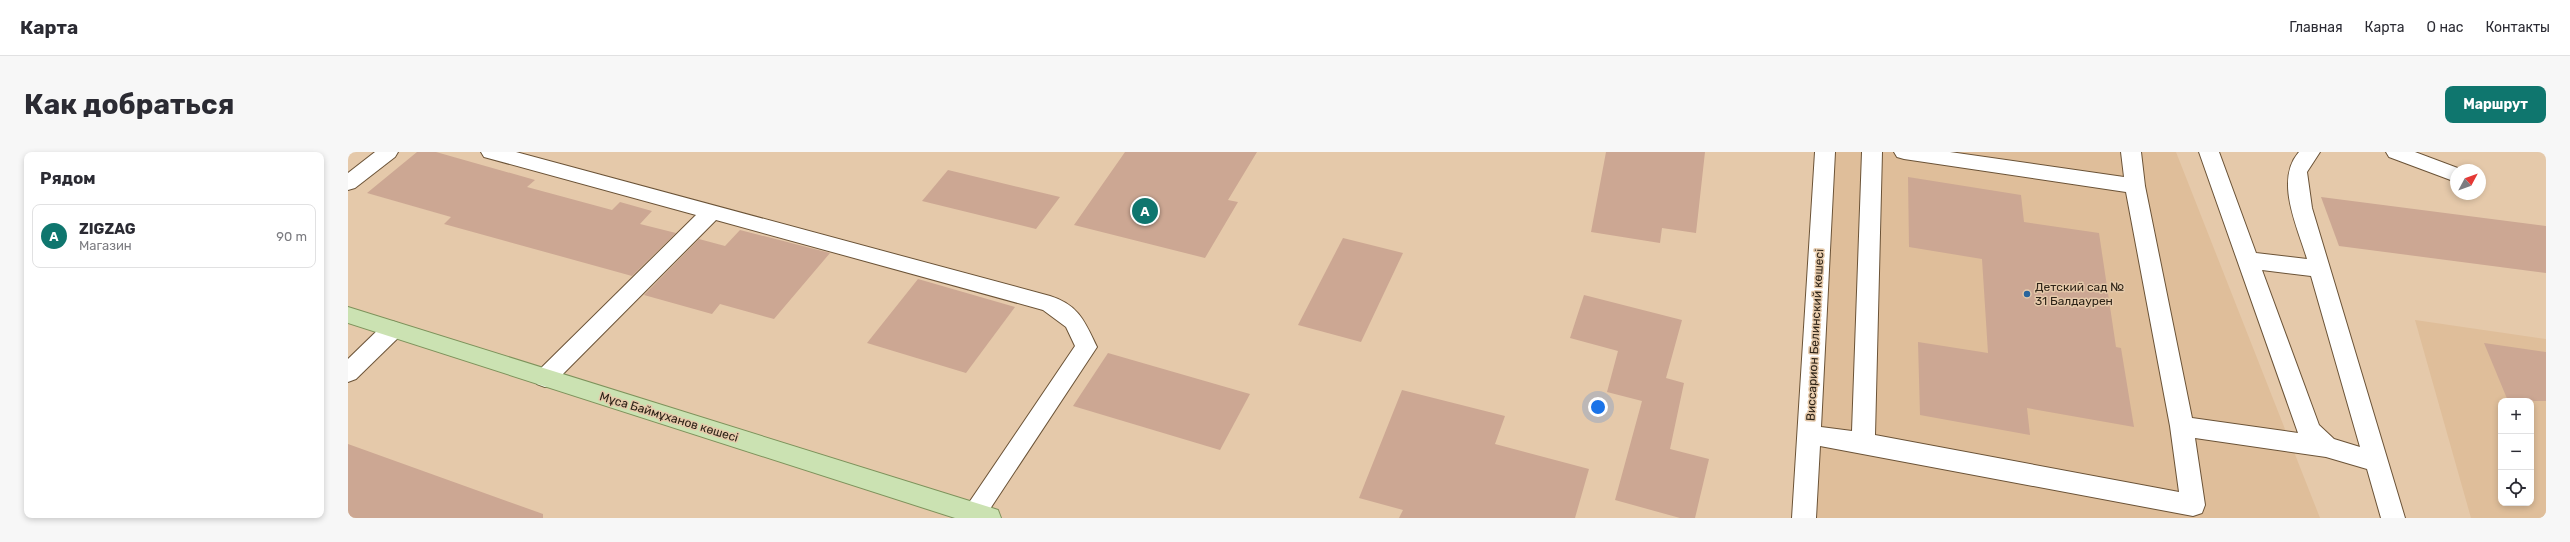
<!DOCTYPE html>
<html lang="ru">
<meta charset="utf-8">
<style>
:root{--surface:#fff;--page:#f7f7f7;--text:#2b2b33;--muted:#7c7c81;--line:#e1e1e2;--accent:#0f766e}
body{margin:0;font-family:Rubik,sans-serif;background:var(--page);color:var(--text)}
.controls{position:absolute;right:12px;bottom:12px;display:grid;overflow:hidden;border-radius:8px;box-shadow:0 2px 6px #0003}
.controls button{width:36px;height:36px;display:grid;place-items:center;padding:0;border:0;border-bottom:1px solid var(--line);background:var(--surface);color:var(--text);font:20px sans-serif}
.compass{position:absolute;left:2102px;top:12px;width:36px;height:36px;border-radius:50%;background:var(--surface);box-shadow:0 2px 6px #0003;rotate:49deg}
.you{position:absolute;left:1250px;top:255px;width:14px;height:14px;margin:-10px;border:3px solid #fff;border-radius:50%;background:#1a73e8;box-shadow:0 0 0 6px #1a73e833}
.badge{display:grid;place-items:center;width:26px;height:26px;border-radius:50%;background:var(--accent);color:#fff;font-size:13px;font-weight:700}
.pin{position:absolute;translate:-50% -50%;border:2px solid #fff;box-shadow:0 1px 4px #0006}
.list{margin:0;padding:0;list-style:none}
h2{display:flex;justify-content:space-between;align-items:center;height:52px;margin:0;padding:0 16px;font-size:17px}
h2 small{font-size:13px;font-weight:400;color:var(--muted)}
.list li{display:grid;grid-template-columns:26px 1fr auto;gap:12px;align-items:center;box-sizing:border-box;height:64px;margin:0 8px 8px;padding:0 8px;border:1px solid var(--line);border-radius:8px}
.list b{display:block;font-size:15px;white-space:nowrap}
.list p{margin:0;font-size:13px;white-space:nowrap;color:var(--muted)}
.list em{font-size:13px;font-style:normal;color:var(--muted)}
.icon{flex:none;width:22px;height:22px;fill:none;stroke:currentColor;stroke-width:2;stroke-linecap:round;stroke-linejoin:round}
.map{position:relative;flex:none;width:2198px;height:366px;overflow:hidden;border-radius:8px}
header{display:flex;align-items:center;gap:24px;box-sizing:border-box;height:56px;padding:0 20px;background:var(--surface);border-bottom:1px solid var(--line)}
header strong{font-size:19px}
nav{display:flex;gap:22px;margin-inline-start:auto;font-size:14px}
.intro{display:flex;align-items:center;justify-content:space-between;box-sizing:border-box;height:96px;padding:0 24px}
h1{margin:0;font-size:28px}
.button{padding:10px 18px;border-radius:8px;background:var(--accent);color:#fff;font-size:14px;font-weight:700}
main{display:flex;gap:24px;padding:0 24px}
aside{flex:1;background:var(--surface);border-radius:8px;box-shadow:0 2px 6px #0003}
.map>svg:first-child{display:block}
</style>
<header>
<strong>Карта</strong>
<nav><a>Главная</a><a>Карта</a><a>О нас</a><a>Контакты</a></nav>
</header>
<div class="intro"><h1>Как добраться</h1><a class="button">Маршрут</a></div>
<main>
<aside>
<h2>Рядом<small></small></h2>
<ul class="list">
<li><span class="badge">A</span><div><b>ZIGZAG</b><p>Магазин</p></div><em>90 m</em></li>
</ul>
</aside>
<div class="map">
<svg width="2198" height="366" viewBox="0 0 2198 366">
<rect width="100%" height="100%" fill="#e5c9aa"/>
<g fill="#dfbe9a" fill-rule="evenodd">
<polygon points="1481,0 1828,0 1972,366 1462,366"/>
<path d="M 2067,168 L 2198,187 L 2198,366 L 2123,366 ZM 2153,249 L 2183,249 L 2183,351 L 2153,351 Z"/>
</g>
<g fill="#cca793">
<polygon points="69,0 88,0 187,28 179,35 264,58 272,50 304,59 292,72 328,81 284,124 96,72 103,65 19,41"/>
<polygon points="777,0 909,0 880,48 890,50 857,106 726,73"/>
<polygon points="1258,0 1357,0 1348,81 1314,76 1312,91 1243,80"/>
<polygon points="600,18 712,45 688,77 574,49"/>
<polygon points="1560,25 1673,43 1676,70 1751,81 1768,195 1773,196 1786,275 1679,256 1682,283 1572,263 1570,190 1640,201 1634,107 1561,95"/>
<polygon points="1973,45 2198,74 2198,121 1991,94"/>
<polygon points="392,78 482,101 426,167 372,152 364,162 296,143 351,87 377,94"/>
<polygon points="995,86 1055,101 1013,190 950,173"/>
<polygon points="570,127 667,155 618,221 519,191"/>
<polygon points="1236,143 1334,168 1318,226 1336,231 1322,297 1361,307 1347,366 1332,366 1267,348 1294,249 1259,240 1270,199 1222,186"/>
<polygon points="2136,191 2198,200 2198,249 2160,249"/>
<polygon points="760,201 902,242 872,298 725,254"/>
<polygon points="1054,238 1157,264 1147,292 1241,317 1227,366 1051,366 1055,358 1011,346"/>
<polygon points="0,292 195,362 195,366 0,366"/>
</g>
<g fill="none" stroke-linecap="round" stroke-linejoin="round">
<defs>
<g id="minor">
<polygon points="27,0 50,0 47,5 7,36 0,38 0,21"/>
<path d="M 133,0 L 168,0 L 702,144 C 731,153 737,170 749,195 L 636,366 L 616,366 L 614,361 L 727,194 L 718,175 L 695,158 L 368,68 L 205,232 L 197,235 L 189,232 L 186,226 L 189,220 L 348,63 L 136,5 Z"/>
<path d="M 1467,0 L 1487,0 L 1473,275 L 1504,279 L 1514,0 L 1534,0 L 1527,283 L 1831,340 L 1822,274 L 1778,40 L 1556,7 L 1549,5 L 1546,0 L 1602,0 L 1776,25 L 1773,0 L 1793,0 L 1797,34 L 1844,266 L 1950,281 L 1851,0 L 1871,0 L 1908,101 L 1959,107 C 1950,76 1926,28 1951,0 L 1972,0 L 1959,20 L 1964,56 L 2057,366 L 2033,366 L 2019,317 L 1978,305 L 1847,286 L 1857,353 L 1854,361 L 1845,364 L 1472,294 L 1468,366 L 1444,366 ZM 1914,118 L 1963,124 L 2012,295 L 1986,287 L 1971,273 Z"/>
<polygon points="2038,0 2067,0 2115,18 2108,18 2108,30 2041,5"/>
<polygon points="44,169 52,172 55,178 52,184 8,227 0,230 0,207 36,172"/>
</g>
<polygon id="major" points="0,155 641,355 650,358 653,366 607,366 0,171"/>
</defs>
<use href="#minor" stroke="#6b5337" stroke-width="2"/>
<use href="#major" stroke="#7d925b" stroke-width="2"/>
<use href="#minor" fill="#fff" fill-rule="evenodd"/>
<use href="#major" fill="#cbe2b2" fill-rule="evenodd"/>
</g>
<circle fill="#29659c" stroke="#e5c9aa" stroke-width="1.5" cx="1679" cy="142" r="4"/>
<g text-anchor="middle" stroke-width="3" stroke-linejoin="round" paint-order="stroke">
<g font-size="12" fill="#2d2317" stroke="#e5c9aa" text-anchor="start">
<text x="1687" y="139">Детский сад №<tspan x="1687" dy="14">31 Балдаурен</tspan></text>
</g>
<g font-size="12" fill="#2d2317" stroke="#e5c9aa">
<text transform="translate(1467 183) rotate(-87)" y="4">Виссарион Белинский көшесі</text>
<text transform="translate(321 265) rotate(17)" y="4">Мұса Баймұханов көшесі</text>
</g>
</g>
</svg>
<div class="controls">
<button>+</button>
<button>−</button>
<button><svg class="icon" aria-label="locate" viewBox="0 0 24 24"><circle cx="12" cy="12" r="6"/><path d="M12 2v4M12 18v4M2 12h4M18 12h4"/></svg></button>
</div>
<svg class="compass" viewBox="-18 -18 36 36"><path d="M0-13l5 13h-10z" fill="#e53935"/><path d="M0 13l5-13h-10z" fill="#7c7c81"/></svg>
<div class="you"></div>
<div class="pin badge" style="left:797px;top:59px">A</div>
</div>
</main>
